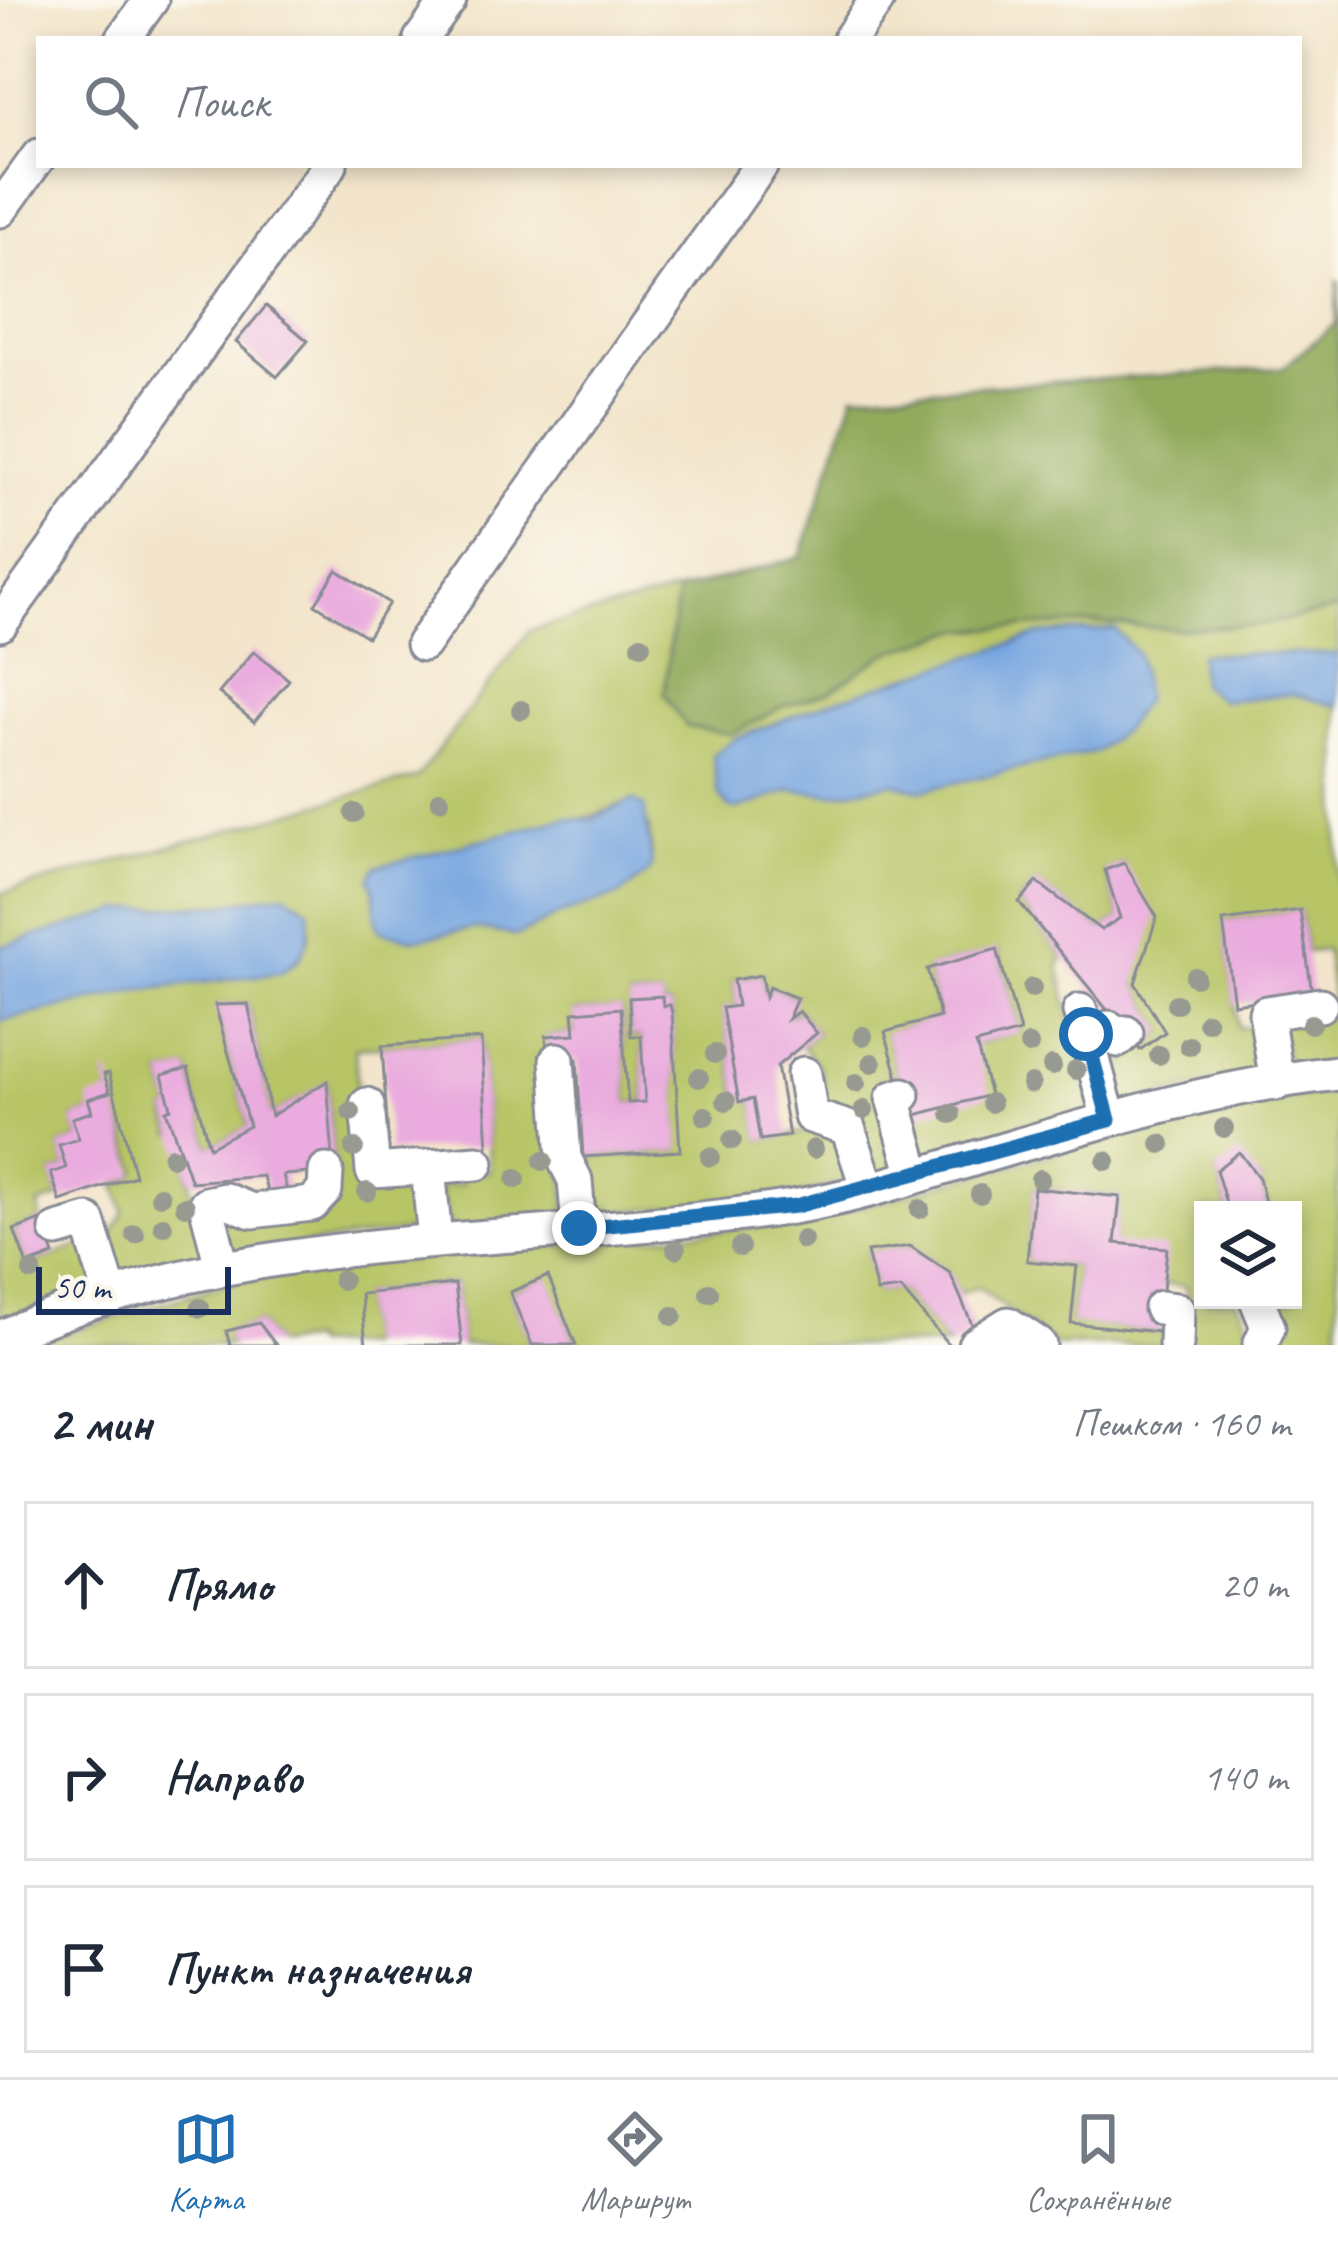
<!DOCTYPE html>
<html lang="ru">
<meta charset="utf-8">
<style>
:root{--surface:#fff;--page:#f6f6f7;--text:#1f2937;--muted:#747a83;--line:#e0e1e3;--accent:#1f6fb2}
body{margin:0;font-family:Caveat,sans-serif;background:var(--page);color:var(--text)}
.controls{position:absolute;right:36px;bottom:36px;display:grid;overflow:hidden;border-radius:0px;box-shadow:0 6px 18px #0003}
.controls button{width:108px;height:108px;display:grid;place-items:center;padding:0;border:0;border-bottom:3px solid var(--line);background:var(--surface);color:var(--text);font:60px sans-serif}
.scale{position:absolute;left:36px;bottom:30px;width:195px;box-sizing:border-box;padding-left:12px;border:6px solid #1b2f5e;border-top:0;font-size:33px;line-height:42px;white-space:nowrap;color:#1b2f5e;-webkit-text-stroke:9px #fbf7ec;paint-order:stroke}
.stop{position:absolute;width:36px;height:36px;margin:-27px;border:9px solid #1f6fb2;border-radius:50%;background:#fff}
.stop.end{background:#1f6fb2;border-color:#fff;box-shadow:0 3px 12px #0008}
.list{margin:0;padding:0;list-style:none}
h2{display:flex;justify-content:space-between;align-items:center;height:156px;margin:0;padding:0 48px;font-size:51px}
h2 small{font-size:39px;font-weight:400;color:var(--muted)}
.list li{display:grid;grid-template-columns:78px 1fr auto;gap:36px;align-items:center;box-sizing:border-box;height:168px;margin:0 24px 24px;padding:0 24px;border:3px solid var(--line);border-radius:0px}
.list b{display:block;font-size:45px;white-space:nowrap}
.list em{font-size:39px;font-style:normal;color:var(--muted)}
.icon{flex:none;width:66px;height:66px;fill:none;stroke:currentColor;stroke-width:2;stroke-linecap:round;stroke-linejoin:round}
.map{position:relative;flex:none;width:1338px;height:1345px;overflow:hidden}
.search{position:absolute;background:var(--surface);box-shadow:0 6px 18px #0003;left:36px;right:36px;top:36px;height:132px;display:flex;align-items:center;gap:30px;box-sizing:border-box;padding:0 42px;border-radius:0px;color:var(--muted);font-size:45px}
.sheet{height:732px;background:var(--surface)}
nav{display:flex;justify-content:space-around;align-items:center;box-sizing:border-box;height:168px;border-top:3px solid var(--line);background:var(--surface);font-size:33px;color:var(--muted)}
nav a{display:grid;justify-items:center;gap:6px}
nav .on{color:var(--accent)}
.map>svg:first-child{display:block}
</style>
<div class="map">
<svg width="1338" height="1345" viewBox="0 0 1338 1345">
<rect width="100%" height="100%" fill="#fbf7ec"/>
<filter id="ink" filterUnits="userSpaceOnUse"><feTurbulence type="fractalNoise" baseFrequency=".00833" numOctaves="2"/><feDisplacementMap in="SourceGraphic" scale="24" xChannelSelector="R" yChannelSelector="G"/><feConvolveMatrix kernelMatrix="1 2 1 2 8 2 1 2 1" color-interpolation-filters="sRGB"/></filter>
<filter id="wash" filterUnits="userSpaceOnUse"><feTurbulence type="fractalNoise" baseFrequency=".004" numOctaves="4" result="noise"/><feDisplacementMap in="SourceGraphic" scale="48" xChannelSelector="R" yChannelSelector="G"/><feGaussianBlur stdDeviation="2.7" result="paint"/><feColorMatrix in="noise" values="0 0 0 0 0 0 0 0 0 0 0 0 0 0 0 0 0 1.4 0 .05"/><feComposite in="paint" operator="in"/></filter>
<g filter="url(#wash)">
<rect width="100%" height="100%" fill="#f3e5cb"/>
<g fill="#b8c566" stroke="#6a7a62" stroke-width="3" fill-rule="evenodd">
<path d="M 678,591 L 668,652 L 732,734 L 784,706 L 829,692 L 884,654 L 957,630 L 1097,623 L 1175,629 L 1261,625 L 1338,609 L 1338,654 L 1200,654 L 1222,701 L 1293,694 L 1338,706 L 1338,1063 L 1289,1067 L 1278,1023 L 1334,1014 L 1326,950 L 1306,952 L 1300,911 L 1224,921 L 1238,1028 L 1257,1026 L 1261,1071 L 1122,1105 L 1106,1047 L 1123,1063 L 1165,1032 L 1135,983 L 1124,863 L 1105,871 L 1120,918 L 1101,930 L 1037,883 L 1019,902 L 1063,956 L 1059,967 L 1092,1110 L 924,1159 L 907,1117 L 976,1044 L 1020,1031 L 998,950 L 927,969 L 940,1017 L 886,1033 L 897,1075 L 879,1081 L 900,1155 L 899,1167 L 876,1173 L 826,1107 L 820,1068 L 802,1046 L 817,1033 L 799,1011 L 788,1019 L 796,997 L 769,987 L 765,997 L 761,975 L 733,980 L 737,1006 L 723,1009 L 738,1101 L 753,1099 L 761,1140 L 819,1129 L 842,1139 L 851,1180 L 794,1196 L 590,1214 L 583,1157 L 679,1151 L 672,1013 L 670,1005 L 663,1006 L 661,996 L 630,998 L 631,1036 L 641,1036 L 645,1102 L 628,1103 L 621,1009 L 574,1012 L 575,1034 L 547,1036 L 565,1181 L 565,1216 L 450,1228 L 439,1186 L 462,1184 L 462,1175 L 490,1172 L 481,1039 L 355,1048 L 363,1180 L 420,1177 L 417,1230 L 237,1253 L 231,1251 L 217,1212 L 335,1181 L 327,1082 L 271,1116 L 248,1004 L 216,1005 L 249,1126 L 209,1147 L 188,1069 L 162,1075 L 171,1108 L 166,1111 L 172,1134 L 178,1133 L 207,1256 L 120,1280 L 102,1239 L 111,1236 L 124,1212 L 116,1185 L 131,1179 L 137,1170 L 105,1074 L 110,1092 L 92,1112 L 73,1118 L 79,1139 L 60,1145 L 66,1168 L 52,1173 L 59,1198 L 39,1204 L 41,1220 L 14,1230 L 27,1265 L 87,1244 L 98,1283 L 0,1327 L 0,1021 L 133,991 L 279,973 L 299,960 L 310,936 L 309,909 C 281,883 253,904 221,904 C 136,906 80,922 0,947 L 0,894 L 418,777 L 530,630 ZM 1138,655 L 953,782 L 922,790 L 892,782 L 834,794 L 791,790 L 738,809 ZM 620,804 L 650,827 L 652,856 L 620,895 L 563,913 L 517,936 L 475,928 L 415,939 L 380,931 L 376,889 C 409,874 443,854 478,842 C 526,825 577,827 620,804 Z"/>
<polygon points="1338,1091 1338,1345 1271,1345 1268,1300 1293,1300 1293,1210 1267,1210 1259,1178 1216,1170 1228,1210 1203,1210 1203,1300 1237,1300 1253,1335 1248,1345 1185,1345 1186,1286 1164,1284 1115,1243 1119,1197 1035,1188 1027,1261 1077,1266 1071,1322 1167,1333 1167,1345 1056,1345 977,1287 959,1294 949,1273 910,1246 867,1253 878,1292 901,1289 949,1345 576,1345 547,1277 510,1292 532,1345 462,1345 455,1284 362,1294 366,1345 313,1345 310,1340 276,1345 259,1323 227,1331 230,1345 27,1345 225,1284 348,1265 799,1223 1192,1116"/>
</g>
<polygon fill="#92aa5b" stroke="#566c5c" stroke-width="3" points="1338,279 1338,609 1261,625 1175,629 1097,623 957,630 884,654 829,692 784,706 732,734 687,727 664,694 678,591 801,557 854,394 1283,368 1336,323"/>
<g fill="#76a5e0" stroke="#486a9f" stroke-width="3">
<polygon points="1115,629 1138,655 1145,699 1123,730 1097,751 922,790 892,783 834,794 791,790 738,809 729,807 718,793 713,755 734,739 829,702 1041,634"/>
<polygon points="1199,654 1338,654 1338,706 1292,694 1222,701 1201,684"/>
<path d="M 633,800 L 644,807 L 652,863 L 648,873 L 620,895 L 563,913 L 517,936 L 475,928 L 415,939 L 380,931 C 371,913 380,897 370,879 L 376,867 L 565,818 L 590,820 Z"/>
<path d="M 284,893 L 309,909 C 312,938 306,959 279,973 L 133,991 L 0,1021 L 0,947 L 122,910 L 225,904 Z"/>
</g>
<g id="blocks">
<g fill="#eaacde">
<polygon points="266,306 308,341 277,377 236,342"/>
<polygon points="337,570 389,603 367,637 315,604"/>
<polygon points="254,651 289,680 254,722 219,693"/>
<polygon points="1124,863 1157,917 1135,983 1165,1032 1140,1050 1019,902 1037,882 1101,930 1120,918 1105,870"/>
<polygon points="1300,910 1312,993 1234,1004 1223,921"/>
<polygon points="997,949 1020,1032 976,1044 990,1095 909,1117 885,1032 940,1017 927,969"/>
<polygon points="761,975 765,997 769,987 797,998 788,1019 799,1011 817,1033 777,1066 789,1136 760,1140 753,1099 739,1102 722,1008 737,1006 733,980"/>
<polygon points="662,996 663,1006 670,1005 672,1012 680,1151 583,1157 577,1059 548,1061 546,1036 575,1034 573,1012 621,1008 628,1103 645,1102 641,1036 631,1036 629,998"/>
<polygon points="248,1004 271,1116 327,1081 334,1171 283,1175 287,1191 268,1195 263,1176 191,1182 166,1110 171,1108 162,1075 188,1068 209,1147 249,1126 215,1005"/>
<polygon points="481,1039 488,1146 389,1152 382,1046"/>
<polygon points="109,1073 135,1176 60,1201 51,1173 66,1168 59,1145 79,1139 72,1118 92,1112 88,1099 110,1092 104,1074"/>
<polygon points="1239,1152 1259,1178 1267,1210 1228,1210 1216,1170"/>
<polygon points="1034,1188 1120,1197 1115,1243 1167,1248 1159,1332 1071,1323 1077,1266 1027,1261"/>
<polygon points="41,1220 54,1255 27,1265 14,1230"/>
<polygon points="910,1246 950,1273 974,1329 956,1345 949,1345 901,1289 877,1292 867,1252"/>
<polygon points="548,1276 576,1345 532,1345 510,1292"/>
<polygon points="455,1284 462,1345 366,1345 361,1294"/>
<polygon points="259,1323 276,1345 230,1345 226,1331"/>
</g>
</g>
</g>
<g filter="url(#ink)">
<use href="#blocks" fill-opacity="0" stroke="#878a94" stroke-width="3"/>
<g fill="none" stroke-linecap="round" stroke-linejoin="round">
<defs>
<g id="minor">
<polyline points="123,39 151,0"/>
<polyline points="421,39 449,0"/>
<polyline points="850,39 877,0"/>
<polyline points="0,210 39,156"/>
<polyline points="0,624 330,165"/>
<polyline points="423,644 761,165"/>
<polyline points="1080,1011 1109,1119"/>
<polyline points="1086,1034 1109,1028 1118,1040 1126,1033"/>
<polyline points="557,1060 564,1158 575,1180 579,1228"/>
<polyline points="804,1074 811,1116 848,1128 868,1189"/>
<polyline points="1277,1083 1266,1013 1320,1005"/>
<polyline points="903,1095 893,1098 915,1176"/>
<polyline points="367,1105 373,1171 428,1167 435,1240"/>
<polyline points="428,1167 477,1163"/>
<polyline points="57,1230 88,1221 111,1297"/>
<polyline points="222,1267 206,1204 225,1200 252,1211 312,1204 325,1190 326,1171"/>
<polyline points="1257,1300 1268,1327 1260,1345"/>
<polyline points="1161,1308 1177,1310 1176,1345"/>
<path d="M 0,1338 C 250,1223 527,1249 792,1207 C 855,1197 916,1176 976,1158 C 1095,1123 1215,1086 1338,1073"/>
<polyline points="975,1345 1008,1324 1039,1345"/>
</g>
</defs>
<use href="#minor" stroke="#878a94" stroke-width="39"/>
<use href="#minor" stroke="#fff" stroke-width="33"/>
</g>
<g fill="#969a90">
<circle cx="641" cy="645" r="10"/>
<circle cx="521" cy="710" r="10"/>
<circle cx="440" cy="800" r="10"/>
<circle cx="354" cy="813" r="10"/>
<circle cx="1195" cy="977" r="10"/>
<circle cx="1032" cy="988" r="10"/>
<circle cx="1176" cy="1004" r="10"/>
<circle cx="1207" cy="1022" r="10"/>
<circle cx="1311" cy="1024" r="10"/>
<circle cx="863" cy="1036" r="10"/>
<circle cx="1029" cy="1045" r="10"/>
<circle cx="1189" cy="1046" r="10"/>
<circle cx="715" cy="1054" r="10"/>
<circle cx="1159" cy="1055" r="10"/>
<circle cx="872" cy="1063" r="10"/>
<circle cx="1052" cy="1066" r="10"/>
<circle cx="1076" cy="1070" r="10"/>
<circle cx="699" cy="1078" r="10"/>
<circle cx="856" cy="1083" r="10"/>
<circle cx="1031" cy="1084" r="10"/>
<circle cx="726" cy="1101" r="10"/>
<circle cx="991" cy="1103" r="10"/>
<circle cx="864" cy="1110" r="10"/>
<circle cx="351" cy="1112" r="10"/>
<circle cx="951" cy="1114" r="10"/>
<circle cx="705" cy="1116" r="10"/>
<circle cx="1224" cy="1128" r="10"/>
<circle cx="732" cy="1140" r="10"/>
<circle cx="1161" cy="1144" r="10"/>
<circle cx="354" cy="1148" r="10"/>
<circle cx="814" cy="1149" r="10"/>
<circle cx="172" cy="1157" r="10"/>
<circle cx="710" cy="1157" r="10"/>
<circle cx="543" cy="1161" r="10"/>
<circle cx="1106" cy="1161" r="10"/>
<circle cx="516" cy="1179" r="10"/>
<circle cx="1040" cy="1179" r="10"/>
<circle cx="367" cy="1192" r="10"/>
<circle cx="980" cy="1194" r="10"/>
<circle cx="160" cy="1196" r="10"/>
<circle cx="185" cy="1206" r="10"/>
<circle cx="920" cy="1209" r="10"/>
<circle cx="163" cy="1226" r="10"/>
<circle cx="135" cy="1234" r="10"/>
<circle cx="803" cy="1240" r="10"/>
<circle cx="740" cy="1247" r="10"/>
<circle cx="676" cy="1249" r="10"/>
<circle cx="32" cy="1271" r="10"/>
<circle cx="342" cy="1280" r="10"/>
<circle cx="709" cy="1293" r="10"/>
<circle cx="200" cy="1308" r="10"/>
<circle cx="673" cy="1316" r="10"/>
</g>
</g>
<g fill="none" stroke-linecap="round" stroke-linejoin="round" filter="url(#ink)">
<polyline stroke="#1f6fb2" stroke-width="15" points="579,1228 796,1206 1109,1120 1086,1034"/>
</g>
</svg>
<div class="controls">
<button><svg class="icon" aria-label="layers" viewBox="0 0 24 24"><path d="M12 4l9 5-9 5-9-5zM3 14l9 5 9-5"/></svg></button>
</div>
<div class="scale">50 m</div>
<div class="stop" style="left:1086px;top:1034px"></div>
<div class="stop end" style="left:579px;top:1228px"></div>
<div class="search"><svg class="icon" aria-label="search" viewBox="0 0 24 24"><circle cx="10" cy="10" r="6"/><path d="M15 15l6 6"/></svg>Поиск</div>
</div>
<section class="sheet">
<h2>2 мин<small>Пешком · 160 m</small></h2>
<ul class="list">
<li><svg class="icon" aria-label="ahead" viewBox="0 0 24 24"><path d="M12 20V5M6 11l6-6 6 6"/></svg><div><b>Прямо</b></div><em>20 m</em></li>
<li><svg class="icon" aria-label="right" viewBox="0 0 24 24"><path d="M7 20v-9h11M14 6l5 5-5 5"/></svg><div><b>Направо</b></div><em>140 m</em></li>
<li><svg class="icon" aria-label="arrive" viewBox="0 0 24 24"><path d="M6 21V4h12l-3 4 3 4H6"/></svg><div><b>Пункт назначения</b></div></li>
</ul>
</section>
<nav>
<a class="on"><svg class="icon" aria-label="map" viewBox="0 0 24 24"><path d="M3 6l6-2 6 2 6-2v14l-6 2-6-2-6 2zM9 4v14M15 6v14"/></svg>Карта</a>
<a><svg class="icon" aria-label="directions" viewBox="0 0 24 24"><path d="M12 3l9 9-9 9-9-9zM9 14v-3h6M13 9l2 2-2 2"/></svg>Маршрут</a>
<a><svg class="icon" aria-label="saved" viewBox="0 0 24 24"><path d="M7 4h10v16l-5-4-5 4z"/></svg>Сохранённые</a>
</nav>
